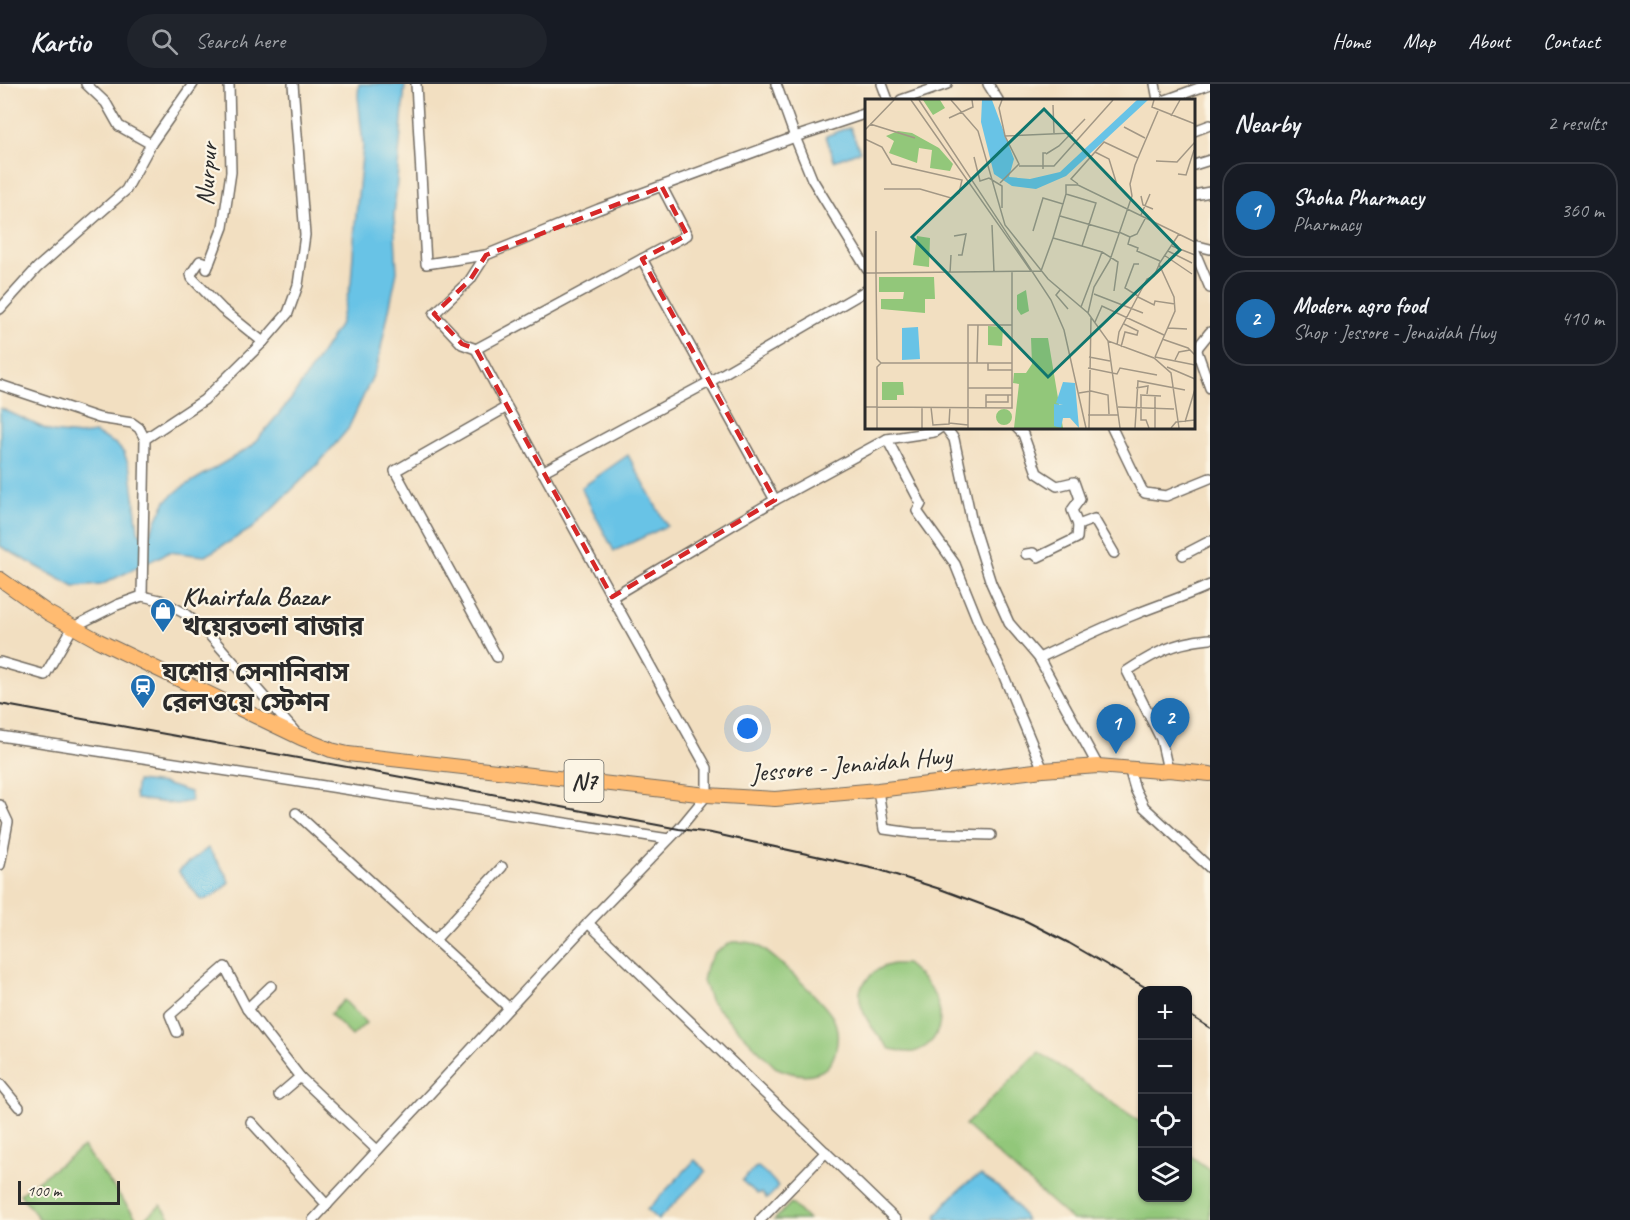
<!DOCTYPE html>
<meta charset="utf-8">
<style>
:root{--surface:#171b24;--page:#20242c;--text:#f1f3f6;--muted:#9ea1a6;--line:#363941;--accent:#1f6fb2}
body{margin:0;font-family:Caveat,"Noto Sans Bengali",sans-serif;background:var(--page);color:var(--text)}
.controls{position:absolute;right:18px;bottom:18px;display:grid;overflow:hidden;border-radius:12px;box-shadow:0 2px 4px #0004}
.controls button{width:54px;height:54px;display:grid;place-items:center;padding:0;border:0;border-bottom:2px solid var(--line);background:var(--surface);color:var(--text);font:30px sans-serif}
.scale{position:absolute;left:18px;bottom:15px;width:102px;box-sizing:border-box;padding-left:6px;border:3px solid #2b2b2b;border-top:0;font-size:16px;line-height:21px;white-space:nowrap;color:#2b2b2b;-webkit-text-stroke:4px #fcf5e5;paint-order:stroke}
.you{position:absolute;left:748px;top:645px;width:21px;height:21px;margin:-15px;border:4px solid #fff;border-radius:50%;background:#1a73e8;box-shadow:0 0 0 9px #1a73e833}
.badge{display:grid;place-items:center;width:39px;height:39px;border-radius:50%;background:var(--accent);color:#fff;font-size:20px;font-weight:700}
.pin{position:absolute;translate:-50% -50px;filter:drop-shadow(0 2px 3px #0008)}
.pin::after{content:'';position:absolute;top:32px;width:21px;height:18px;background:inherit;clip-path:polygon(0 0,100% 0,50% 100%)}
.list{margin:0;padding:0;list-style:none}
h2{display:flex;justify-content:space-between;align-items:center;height:78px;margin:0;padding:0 24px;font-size:26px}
h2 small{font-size:20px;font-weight:400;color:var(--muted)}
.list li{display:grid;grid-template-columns:39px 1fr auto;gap:18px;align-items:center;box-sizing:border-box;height:96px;margin:0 12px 12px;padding:0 12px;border:2px solid var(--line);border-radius:24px}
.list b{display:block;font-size:22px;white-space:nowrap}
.list p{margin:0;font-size:20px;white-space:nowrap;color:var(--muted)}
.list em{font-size:20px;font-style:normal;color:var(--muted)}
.icon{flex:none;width:33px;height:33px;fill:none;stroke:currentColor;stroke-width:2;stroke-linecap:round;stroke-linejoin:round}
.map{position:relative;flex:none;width:1210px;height:1136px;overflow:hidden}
header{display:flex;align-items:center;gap:36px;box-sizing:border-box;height:84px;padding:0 30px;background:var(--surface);border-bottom:2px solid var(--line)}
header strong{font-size:28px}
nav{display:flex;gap:33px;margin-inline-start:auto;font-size:21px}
.search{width:420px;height:54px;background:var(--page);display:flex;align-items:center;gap:15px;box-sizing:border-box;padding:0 21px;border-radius:33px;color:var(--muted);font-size:22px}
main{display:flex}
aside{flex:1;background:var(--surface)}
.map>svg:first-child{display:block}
</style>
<header>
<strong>Kartio</strong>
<div class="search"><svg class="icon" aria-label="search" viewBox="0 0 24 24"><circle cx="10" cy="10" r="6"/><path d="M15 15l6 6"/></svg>Search here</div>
<nav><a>Home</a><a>Map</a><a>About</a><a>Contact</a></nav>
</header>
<main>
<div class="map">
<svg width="1210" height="1136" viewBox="0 0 1210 1136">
<rect width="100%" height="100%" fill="#fcf5e5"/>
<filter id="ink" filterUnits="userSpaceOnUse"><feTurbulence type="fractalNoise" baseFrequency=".0167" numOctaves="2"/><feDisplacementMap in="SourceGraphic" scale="12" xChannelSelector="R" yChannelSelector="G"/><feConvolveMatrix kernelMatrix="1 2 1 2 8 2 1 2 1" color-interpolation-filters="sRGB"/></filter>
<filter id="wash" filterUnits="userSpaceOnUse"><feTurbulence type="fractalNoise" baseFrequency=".008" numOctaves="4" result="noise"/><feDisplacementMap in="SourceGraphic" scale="24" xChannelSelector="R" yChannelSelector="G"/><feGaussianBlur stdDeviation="1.35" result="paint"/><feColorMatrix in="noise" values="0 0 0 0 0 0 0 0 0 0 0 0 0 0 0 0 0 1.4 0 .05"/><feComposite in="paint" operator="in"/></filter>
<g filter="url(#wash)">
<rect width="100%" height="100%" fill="#f2dfc1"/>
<g fill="#92c77a" stroke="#5e7952" stroke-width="1.5">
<path d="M 732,858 C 739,858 749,857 755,860 C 771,868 827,920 834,936 C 841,952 837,981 819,988 C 804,994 788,989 775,983 L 711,918 L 703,897 L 706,883 L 715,868 Z"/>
<path d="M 893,880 L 906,880 C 917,889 928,899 934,911 C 946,933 940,961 913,968 C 907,969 897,966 890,965 C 878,952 854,925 861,904 C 862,901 865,899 866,897 C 873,887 883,882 893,880 Z"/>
<polygon points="344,916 366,939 352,952 330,930"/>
<polygon points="1039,968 1142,1039 1142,1114 1188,1114 1188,1070 1210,1086 1210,1136 1072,1136 965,1041"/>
<polygon points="83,1063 138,1136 40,1136 20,1110"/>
<polygon points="791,1119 808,1136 774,1136"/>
<polygon points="161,1121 172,1136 142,1136"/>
</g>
<g fill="#68c3e6" stroke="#4a7788" stroke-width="1.5">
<polygon points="359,0 405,0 394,132 397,188 377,283 348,345 319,379 253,444 205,472 169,468 101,501 74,503 0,462 0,324 52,348 80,351 95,349 116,360 124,369 131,387 138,447 140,450 146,451 150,449 166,417 181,404 252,362 292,314 339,242 351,199 355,141 363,62 358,12"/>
<polygon points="850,43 860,67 834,77 826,52"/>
<polygon points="628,371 667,442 614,467 581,404"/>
<polygon points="137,697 164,700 190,708 191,717 176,720 136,715 135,710"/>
<path d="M 208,764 L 227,792 L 229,798 C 223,806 210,816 201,816 L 178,787 Z"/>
<polygon points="695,1076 706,1087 658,1136 647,1126"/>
<polygon points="758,1083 769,1092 778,1102 777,1105 767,1115 762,1109 757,1110 742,1097 755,1084"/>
<path d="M 981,1092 C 1000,1102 1016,1118 1026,1136 L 937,1136 L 936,1132 C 944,1120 967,1095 981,1092 Z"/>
</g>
</g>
<g filter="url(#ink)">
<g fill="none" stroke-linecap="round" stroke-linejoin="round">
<defs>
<g id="minor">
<polyline points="86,0 106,19 119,42 151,60"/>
<polyline points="416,0 426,180 486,171"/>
<polyline points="776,0 795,53 812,95 867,185"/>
<polyline points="882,0 888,16"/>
<polyline points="988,0 998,16"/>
<polyline points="1155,0 1158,16"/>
<polyline points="901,16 947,0"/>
<polyline points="1166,16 1210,0"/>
<polyline points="1194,47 1210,41"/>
<polyline points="1194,81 1210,76"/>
<polyline points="1194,111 1210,108"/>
<polyline points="1194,161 1210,165"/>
<polyline points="1194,166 1210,204"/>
<polyline points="642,175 687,151 662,103"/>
<polyline points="209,180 200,177 191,190 192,194 222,225 263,258"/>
<polyline points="207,185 223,143 231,88 229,0"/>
<polyline points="0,225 37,184 126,106 151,60 193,0"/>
<polyline points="1210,248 1198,263 1197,267 1210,304"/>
<polyline points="476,265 462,260 434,230 470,196 486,171 599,125 795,53 867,29"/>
<polyline points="0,301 99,334 132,339 139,344 145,355 142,512"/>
<polyline points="946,344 954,355 972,439 991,499 1009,539 1039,574 1098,682"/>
<polyline points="1017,344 1023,350 1037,389 1057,402 1074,398 1080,415 1072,426 1078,441 1094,435 1114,469"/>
<polyline points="1112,344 1142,406 1145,409 1166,412 1210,394"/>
<polyline points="145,355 204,316 263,258 288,229 298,201 305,151 293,0"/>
<polyline points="887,355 934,348 940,344"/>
<polyline points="542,388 709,298 867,206"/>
<polyline points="775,416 887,355 921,420 917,427 955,480 978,537 1003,590 1043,686"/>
<polyline points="1026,470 1033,469 1038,473 1077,454 1078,441"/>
<polyline points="1183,471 1210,457"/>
<polyline points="497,573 395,387 507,323 612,513 775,416 642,175 476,265 507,323"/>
<path d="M 1039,574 C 1071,559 1103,543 1136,530 C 1161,520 1186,512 1210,501"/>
<polyline points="0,578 45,591 73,543 117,521 142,512 160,516 184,529 205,546 297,650"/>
<polyline points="0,652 669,755"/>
<polyline points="1129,684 1135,705 1144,723 1210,784"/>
<path d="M 1168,686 L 1161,655 L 1127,587 C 1147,574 1167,562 1190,558 C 1197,556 1203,556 1210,555"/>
<polyline points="878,706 884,745 913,749 991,751"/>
<polyline points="0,721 8,738 0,781"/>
<polyline points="296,729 509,924"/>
<polyline points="588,839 896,1136"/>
<polyline points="435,856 502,783"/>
<polyline points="247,925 271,902"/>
<polyline points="177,948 170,931 225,883 247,925 300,993 279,1011"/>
<polyline points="300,993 377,1066"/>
<polyline points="0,1000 19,1023"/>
<polyline points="251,1038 327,1121"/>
<polyline points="313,1136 588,839 679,745 707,711 707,684 612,513"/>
<polyline points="760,1136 826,1068"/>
</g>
<polyline id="highway" points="0,495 48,529 99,557 301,654 331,666 348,670 707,711 775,715 878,706 1043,686 1098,682 1159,687 1168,686 1210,690"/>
</defs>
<use href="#minor" stroke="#716a60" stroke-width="12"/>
<use href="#highway" stroke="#716a60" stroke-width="16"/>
<use href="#minor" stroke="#fff" stroke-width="9"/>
<use href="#highway" stroke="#ffbb71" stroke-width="14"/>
<g stroke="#2b2b2b" stroke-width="2">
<polyline points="0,620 369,687 679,745 711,749 880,786 940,805 1026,837 1069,859 1150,906"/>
<polyline points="1188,930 1210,944"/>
</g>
</g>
</g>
<path fill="none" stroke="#d62828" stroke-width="4.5" stroke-dasharray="12 8" stroke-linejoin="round" d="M 662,103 L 687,151 L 642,175 L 775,416 L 612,513 L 476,265 L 462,260 L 434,230 L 470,196 L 486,171 Z"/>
<defs>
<symbol id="shop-pin" viewBox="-11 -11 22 30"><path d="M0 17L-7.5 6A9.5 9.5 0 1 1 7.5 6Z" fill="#1f6fb2" stroke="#fcf5e5"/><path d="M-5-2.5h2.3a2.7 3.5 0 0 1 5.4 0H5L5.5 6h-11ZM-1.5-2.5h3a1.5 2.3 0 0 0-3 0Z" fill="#fff"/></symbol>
<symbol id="station-pin" viewBox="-11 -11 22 30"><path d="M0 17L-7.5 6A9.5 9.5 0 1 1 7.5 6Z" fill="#1f6fb2" stroke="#fcf5e5"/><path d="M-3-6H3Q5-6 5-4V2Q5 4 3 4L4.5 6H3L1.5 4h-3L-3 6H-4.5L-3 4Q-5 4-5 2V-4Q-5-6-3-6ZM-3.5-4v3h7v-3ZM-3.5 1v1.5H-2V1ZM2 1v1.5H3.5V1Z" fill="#fff"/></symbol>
</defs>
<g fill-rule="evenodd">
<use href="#shop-pin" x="148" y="512" width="30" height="40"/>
<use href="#station-pin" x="128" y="588" width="30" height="40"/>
</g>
<g text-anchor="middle" stroke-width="4.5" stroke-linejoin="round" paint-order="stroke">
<rect fill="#fcf5e5" stroke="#6a6863" stroke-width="1.5" x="564.5" y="676" width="39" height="42" rx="4.5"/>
<g font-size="24" font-weight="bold" fill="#2b2b2b">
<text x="584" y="705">N7</text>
</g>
<g font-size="26" fill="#2b2b2b" stroke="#fcf5e5">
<text transform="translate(206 90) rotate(-86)" y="9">Nurpur</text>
<text transform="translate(851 680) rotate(-5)" y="9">Jessore - Jenaidah Hwy</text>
</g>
<g font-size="26" font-weight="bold" fill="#2b2b2b" stroke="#fcf5e5" text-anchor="start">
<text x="182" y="521">Khairtala Bazar<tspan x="182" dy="30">খয়েরতলা বাজার</tspan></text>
<text x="162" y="597">যশোর সেনানিবাস<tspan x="162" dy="30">রেলওয়ে স্টেশন</tspan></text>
</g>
</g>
<g transform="translate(865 15)">
<rect width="330" height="330" fill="#f2dfc1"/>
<path d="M 58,1 L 75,1 L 80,9 L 68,16 ZM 33,32 L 47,34 L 74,49 L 88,65 L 85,72 L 65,69 L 67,51 L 54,49 L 52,64 L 24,54 L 29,42 L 21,37 ZM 52,137 L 65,139 L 64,168 L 48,166 ZM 14,178 L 69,178 L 70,200 L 60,200 L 60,214 L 16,210 L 16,200 L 38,200 L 39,193 L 14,193 ZM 161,191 L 164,212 L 156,216 L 152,210 L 152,196 ZM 123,227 L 138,228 L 137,247 L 123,246 ZM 166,239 L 183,239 L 198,329 L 149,329 L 154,285 L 148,284 L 149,274 L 161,274 L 167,265 ZM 17,283 L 38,283 L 39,296 L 32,296 L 32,301 L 17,301 ZM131 318a8 8 0 1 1 16 0a8 8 0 1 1-16 0Z" fill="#92c77a"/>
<path d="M 117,1 L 127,1 L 149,60 L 144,78 L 165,80 L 195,73 L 272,1 L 283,1 L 201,77 L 171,90 L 147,87 L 129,75 L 116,23 ZM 53,228 L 55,260 L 37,261 L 37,229 ZM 198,283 L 210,284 L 214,329 L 205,319 L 198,319 L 196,329 L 189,327 L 189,305 L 198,306 L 191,304 Z" fill="#68c3e6"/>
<path fill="none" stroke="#a29785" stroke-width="1.5" d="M 46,1 L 166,172M 54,1 L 186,201 L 199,231 L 221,329M 86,1 L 113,32 L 140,126 L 183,180 L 223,214 L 243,242 L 289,259 L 306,274 L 314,329M 289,1 L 287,8 L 330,25M 188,6 L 189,34M 306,17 L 315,1M 84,19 L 108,8 L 107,1M 5,25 L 50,39M 259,28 L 280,39M 0,31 L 29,1M 140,37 L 208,34M 0,40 L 17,48 L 27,65 L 97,81 L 94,94 L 86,99 L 55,90 L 19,90M 230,53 L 244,60 L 252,86M 181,55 L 194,47 L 220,20M 109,58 L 115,82 L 124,79 L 137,87 L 137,109M 291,62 L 312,63 L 330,43M 154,67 L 189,67 L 248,1M 178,70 L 178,54 L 181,54M 313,75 L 321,76 L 329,51M 135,84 L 154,65 L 140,37 L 134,9 L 137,1M 213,85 L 206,80 L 239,43 L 273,59M 201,95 L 201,86 L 213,86 L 330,143M 276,97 L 278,106 L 288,110M 276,116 L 285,95M 195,117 L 254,134M 127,126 L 129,173M 168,132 L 178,99 L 198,105 L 188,139 L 217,147 L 231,104 L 201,95 L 198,105M 254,133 L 265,138 L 263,145 L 273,149 L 272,152 L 295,162M 89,137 L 101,135 L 97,156 L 93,156M 265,138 L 272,135 L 281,118M 307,147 L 330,156M 303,152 L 327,164M 237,153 L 253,163 L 249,192M 299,156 L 327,175M 147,173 L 147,264 L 16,264 L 12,260 L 11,174 L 176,172 L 188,139M 0,174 L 11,174 L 11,132M 85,174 L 86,156M 195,191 L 191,196 L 203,210M 229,195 L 278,214M 273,197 L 260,189 L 269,165 L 274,165M 273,198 L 289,206 L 290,202 L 310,205M 216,208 L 237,153 L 217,147M 223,214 L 229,188 L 245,161 L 267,97 L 265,85 L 270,66 L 293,12M 230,223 L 237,207 L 299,236M 303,229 L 322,230M 297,240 L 323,249 L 330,256M 243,242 L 255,329M 252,246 L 254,233 L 282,180 L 289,177 L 294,166M 256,248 L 260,233 L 272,236 L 273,232 L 259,225M 224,258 L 245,262M 290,258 L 310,212 L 309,198 L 294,165 L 314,135M 290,258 L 330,266M 310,261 L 314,253 L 325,251M 16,264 L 12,268 L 12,308 L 147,309 L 147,264M 112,264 L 113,226M 123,264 L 123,271 L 147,271M 302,268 L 330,280M 223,269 L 252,275 L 255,269 L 292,276M 103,289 L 147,289M 271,289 L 283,287 L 282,295M 214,294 L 226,292 L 243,296 L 244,315M 275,296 L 296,297M 276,296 L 276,321 L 281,321 L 284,329M 290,297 L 290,329M 121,303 L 143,303 L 143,296M 0,308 L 12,308 L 12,329M 57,308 L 57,329M 66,308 L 68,326 L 84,325 L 85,308M 253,308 L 309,310M 121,309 L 121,296 L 147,296M 223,316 L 253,316M 320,323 L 330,290M 84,324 L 103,326M 103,329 L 103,226 L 147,226M 224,329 L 226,219M 270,329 L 273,282 L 320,291M 306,329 L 311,323 L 330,321"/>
<path fill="#0f766e" fill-opacity="0.15" stroke="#0f766e" stroke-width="3" d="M 179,10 L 315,151 L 183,278 L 47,138 Z"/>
<rect width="330" height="330" fill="none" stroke="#2b2b2b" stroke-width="3"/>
</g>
</svg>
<div class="controls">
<button>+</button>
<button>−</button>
<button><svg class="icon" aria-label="locate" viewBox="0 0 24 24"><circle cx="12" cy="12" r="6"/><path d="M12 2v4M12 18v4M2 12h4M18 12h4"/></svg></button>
<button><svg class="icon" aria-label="layers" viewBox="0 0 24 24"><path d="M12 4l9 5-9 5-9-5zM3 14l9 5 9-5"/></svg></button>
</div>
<div class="scale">100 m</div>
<div class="you"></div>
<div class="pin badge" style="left:1116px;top:670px">1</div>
<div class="pin badge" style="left:1170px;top:664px">2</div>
</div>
<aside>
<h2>Nearby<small>2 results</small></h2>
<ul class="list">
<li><span class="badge">1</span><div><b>Shoha Pharmacy</b><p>Pharmacy</p></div><em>360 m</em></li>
<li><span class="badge">2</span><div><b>Modern agro food</b><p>Shop · Jessore - Jenaidah Hwy</p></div><em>410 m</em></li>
</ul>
</aside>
</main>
